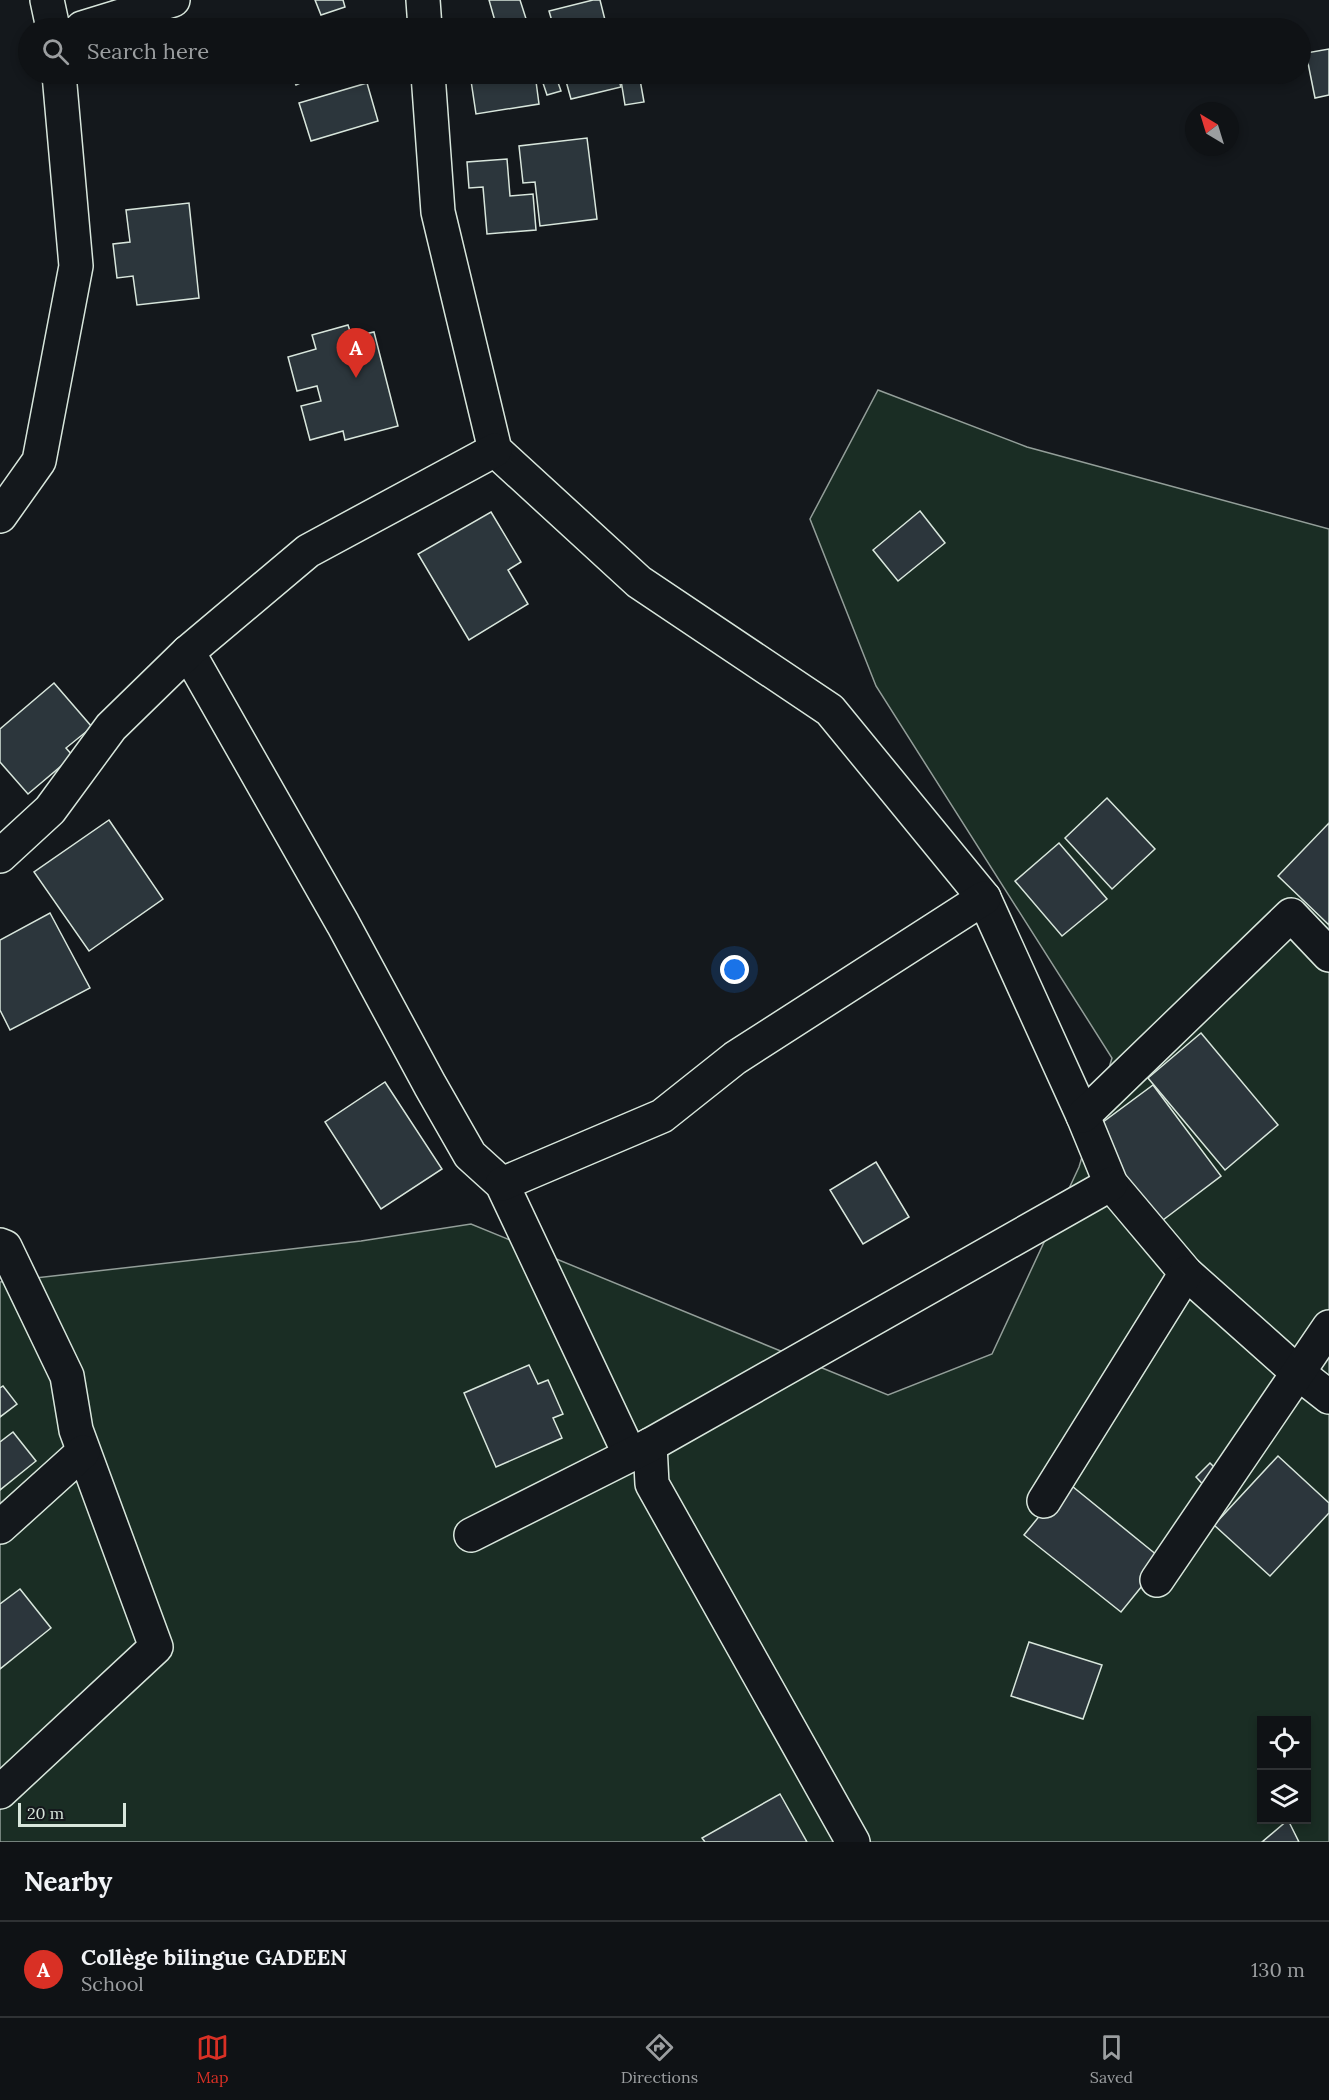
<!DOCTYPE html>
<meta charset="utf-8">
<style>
:root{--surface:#0f1215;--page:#181b1e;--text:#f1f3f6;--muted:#9b9ea0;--line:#2f3234;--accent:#d93025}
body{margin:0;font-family:Lora,serif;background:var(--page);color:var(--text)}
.controls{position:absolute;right:18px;bottom:18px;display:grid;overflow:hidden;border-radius:0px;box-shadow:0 3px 9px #0003}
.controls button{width:54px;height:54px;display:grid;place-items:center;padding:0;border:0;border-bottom:2px solid var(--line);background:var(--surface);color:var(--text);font:30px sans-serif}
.compass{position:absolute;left:1185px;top:102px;width:54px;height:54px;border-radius:50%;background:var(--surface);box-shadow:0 3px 9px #0003;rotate:322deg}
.scale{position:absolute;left:18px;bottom:15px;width:108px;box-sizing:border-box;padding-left:6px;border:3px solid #d8e6dc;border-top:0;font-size:16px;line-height:21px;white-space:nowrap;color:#d8e6dc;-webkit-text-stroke:4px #14181c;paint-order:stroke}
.you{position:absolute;left:735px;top:970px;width:21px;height:21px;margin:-15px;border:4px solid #fff;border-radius:50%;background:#1a73e8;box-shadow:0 0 0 9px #1a73e833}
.badge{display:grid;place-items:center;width:39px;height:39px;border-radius:50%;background:var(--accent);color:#fff;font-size:20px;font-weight:700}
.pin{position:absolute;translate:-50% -50px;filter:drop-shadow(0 2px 3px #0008)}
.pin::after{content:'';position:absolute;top:32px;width:21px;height:18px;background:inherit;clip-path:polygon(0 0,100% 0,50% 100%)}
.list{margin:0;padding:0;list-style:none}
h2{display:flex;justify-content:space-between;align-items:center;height:78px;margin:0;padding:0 24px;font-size:26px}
h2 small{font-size:20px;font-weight:400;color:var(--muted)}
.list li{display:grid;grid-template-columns:39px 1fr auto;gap:18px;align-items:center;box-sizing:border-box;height:96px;padding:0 24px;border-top:2px solid var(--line)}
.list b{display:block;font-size:22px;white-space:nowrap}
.list p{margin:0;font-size:20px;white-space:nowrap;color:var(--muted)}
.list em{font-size:20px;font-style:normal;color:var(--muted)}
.icon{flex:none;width:33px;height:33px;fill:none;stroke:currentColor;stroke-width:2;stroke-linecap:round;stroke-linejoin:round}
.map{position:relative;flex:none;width:1329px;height:1842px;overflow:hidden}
.search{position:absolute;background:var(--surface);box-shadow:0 3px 9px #0003;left:18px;right:18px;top:18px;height:66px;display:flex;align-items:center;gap:15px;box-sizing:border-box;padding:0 21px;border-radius:33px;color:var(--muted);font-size:22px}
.sheet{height:174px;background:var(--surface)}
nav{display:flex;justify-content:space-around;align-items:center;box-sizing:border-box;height:84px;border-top:2px solid var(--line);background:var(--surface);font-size:16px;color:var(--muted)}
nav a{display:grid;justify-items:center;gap:3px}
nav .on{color:var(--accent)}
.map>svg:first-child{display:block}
</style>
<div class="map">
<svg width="1329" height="1842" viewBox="0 0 1329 1842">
<rect width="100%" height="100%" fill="#14181c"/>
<path fill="#1a2d24" stroke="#939e99" stroke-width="1.5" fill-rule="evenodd" d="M 878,390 L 1027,447 L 1329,529 L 1329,1842 L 0,1842 L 0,1282 L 361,1241 L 471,1224 L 888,1395 L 992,1354 L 1079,1167 L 1112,1058 L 876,686 L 810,519 ZM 1262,1720 L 1306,1720 L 1306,1820 L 1262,1820 Z"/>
<g fill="#2c363c" stroke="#d8e6dc" stroke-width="1.5">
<polygon points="315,0 343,0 345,7 321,15"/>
<polygon points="489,0 520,0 529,28 497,28"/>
<polygon points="593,0 600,0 607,28 554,28 549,11"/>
<polygon points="1329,49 1329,95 1315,98 1306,53"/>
<polygon points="291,74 320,74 296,85"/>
<polygon points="470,74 535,74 539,104 476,114"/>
<polygon points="540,74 555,74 561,91 547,95"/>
<polygon points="564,74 617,74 621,87 571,99"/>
<polygon points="620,74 639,74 644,102 625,105"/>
<polygon points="367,83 378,121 311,141 299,103"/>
<polygon points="587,138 597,219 540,226 535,182 523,183 519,146"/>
<polygon points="507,159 510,196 533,194 536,230 487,234 483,187 469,188 467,162"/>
<polygon points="189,203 199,298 137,305 133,276 117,278 113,244 130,242 126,210"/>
<polygon points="348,325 352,337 374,332 398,426 345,440 343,431 310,440 301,406 321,401 317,386 297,391 288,357 316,349 312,335"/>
<polygon points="920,511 945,543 898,581 873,550"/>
<polygon points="491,512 521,562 508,570 528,604 469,640 418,554"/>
<polygon points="54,683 92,727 66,748 73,756 28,794 0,762 0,729"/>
<polygon points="1107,798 1155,849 1112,889 1065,838"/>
<polygon points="109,820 163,899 89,951 34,872"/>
<polygon points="1329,823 1329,925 1278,876"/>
<polygon points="1059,843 1107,899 1062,936 1015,881"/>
<polygon points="50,913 90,988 10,1030 0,1010 0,940"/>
<polygon points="1201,1033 1278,1125 1225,1170 1148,1078"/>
<polygon points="385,1082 442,1169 381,1209 325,1122"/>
<polygon points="1153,1085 1221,1176 1159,1223 1091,1131"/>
<polygon points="876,1162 909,1217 863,1244 830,1190"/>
<polygon points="529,1365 538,1384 548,1380 563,1414 553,1418 562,1438 496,1467 464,1393"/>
<polygon points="3,1386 17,1404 0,1417 0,1388"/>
<polygon points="13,1432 36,1461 0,1490 0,1442"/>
<polygon points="1278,1456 1329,1503 1329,1513 1270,1576 1214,1525"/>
<polygon points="1210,1463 1226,1479 1211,1493 1196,1477"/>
<polygon points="1067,1482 1163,1560 1121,1612 1024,1535"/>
<polygon points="20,1589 51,1628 0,1669 0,1604"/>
<polygon points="1029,1642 1102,1665 1083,1719 1011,1696"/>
<polygon points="780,1794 807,1842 705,1842 702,1838"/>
<polygon points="1288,1820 1299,1842 1262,1842"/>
</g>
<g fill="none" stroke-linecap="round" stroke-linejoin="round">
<defs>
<g id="street">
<polyline points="47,0 53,28"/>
<polyline points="423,0 425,28"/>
<polyline points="82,28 173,0"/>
<polyline points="428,74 438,212 495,450 639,582 830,710 984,898 1083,1116 1111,1184 1186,1273 1297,1372 1329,1397"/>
<polyline points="0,516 39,461 76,266 59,74"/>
<polyline points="188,652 343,924 430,1085 470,1155 502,1184 630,1455"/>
<polyline points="0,856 50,810 111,727 188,652 308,551 495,450"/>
<polyline points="1083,1116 1291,915 1329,955"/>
<polyline points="502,1184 662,1116 735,1058 984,898"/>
<polyline points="0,1245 5,1247 67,1376 76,1430 156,1647 0,1792"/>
<polyline points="650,1445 652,1484 853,1842"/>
<polyline points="1044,1501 1186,1273"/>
<polyline points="0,1527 83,1452"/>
<polyline points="471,1535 650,1445 1111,1184"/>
<polyline points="1157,1580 1329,1327"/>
</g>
</defs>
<use href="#street" stroke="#d8e6dc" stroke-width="36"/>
<use href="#street" stroke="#14181c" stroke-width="33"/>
</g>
</svg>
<div class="controls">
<button><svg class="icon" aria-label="locate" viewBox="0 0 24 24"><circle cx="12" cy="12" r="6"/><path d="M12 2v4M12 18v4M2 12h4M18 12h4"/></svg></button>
<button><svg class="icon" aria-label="layers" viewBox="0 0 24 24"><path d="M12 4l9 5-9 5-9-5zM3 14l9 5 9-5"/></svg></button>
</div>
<svg class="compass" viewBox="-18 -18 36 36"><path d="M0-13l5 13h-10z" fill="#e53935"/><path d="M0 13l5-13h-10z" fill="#9b9ea0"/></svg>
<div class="scale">20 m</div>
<div class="you"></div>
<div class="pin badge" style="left:356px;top:378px">A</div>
<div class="search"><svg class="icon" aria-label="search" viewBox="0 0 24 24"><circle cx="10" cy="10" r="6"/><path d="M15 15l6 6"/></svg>Search here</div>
</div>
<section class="sheet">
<h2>Nearby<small></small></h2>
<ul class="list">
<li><span class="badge">A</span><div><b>Collège bilingue GADEEN</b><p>School</p></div><em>130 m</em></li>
</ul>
</section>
<nav>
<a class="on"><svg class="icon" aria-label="map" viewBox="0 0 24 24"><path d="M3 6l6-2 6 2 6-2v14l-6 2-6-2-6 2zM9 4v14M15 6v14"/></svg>Map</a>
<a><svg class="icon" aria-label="directions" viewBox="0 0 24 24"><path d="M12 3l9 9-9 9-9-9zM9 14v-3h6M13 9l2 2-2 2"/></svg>Directions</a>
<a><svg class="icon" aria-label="saved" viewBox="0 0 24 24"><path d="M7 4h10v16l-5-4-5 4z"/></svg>Saved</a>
</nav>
